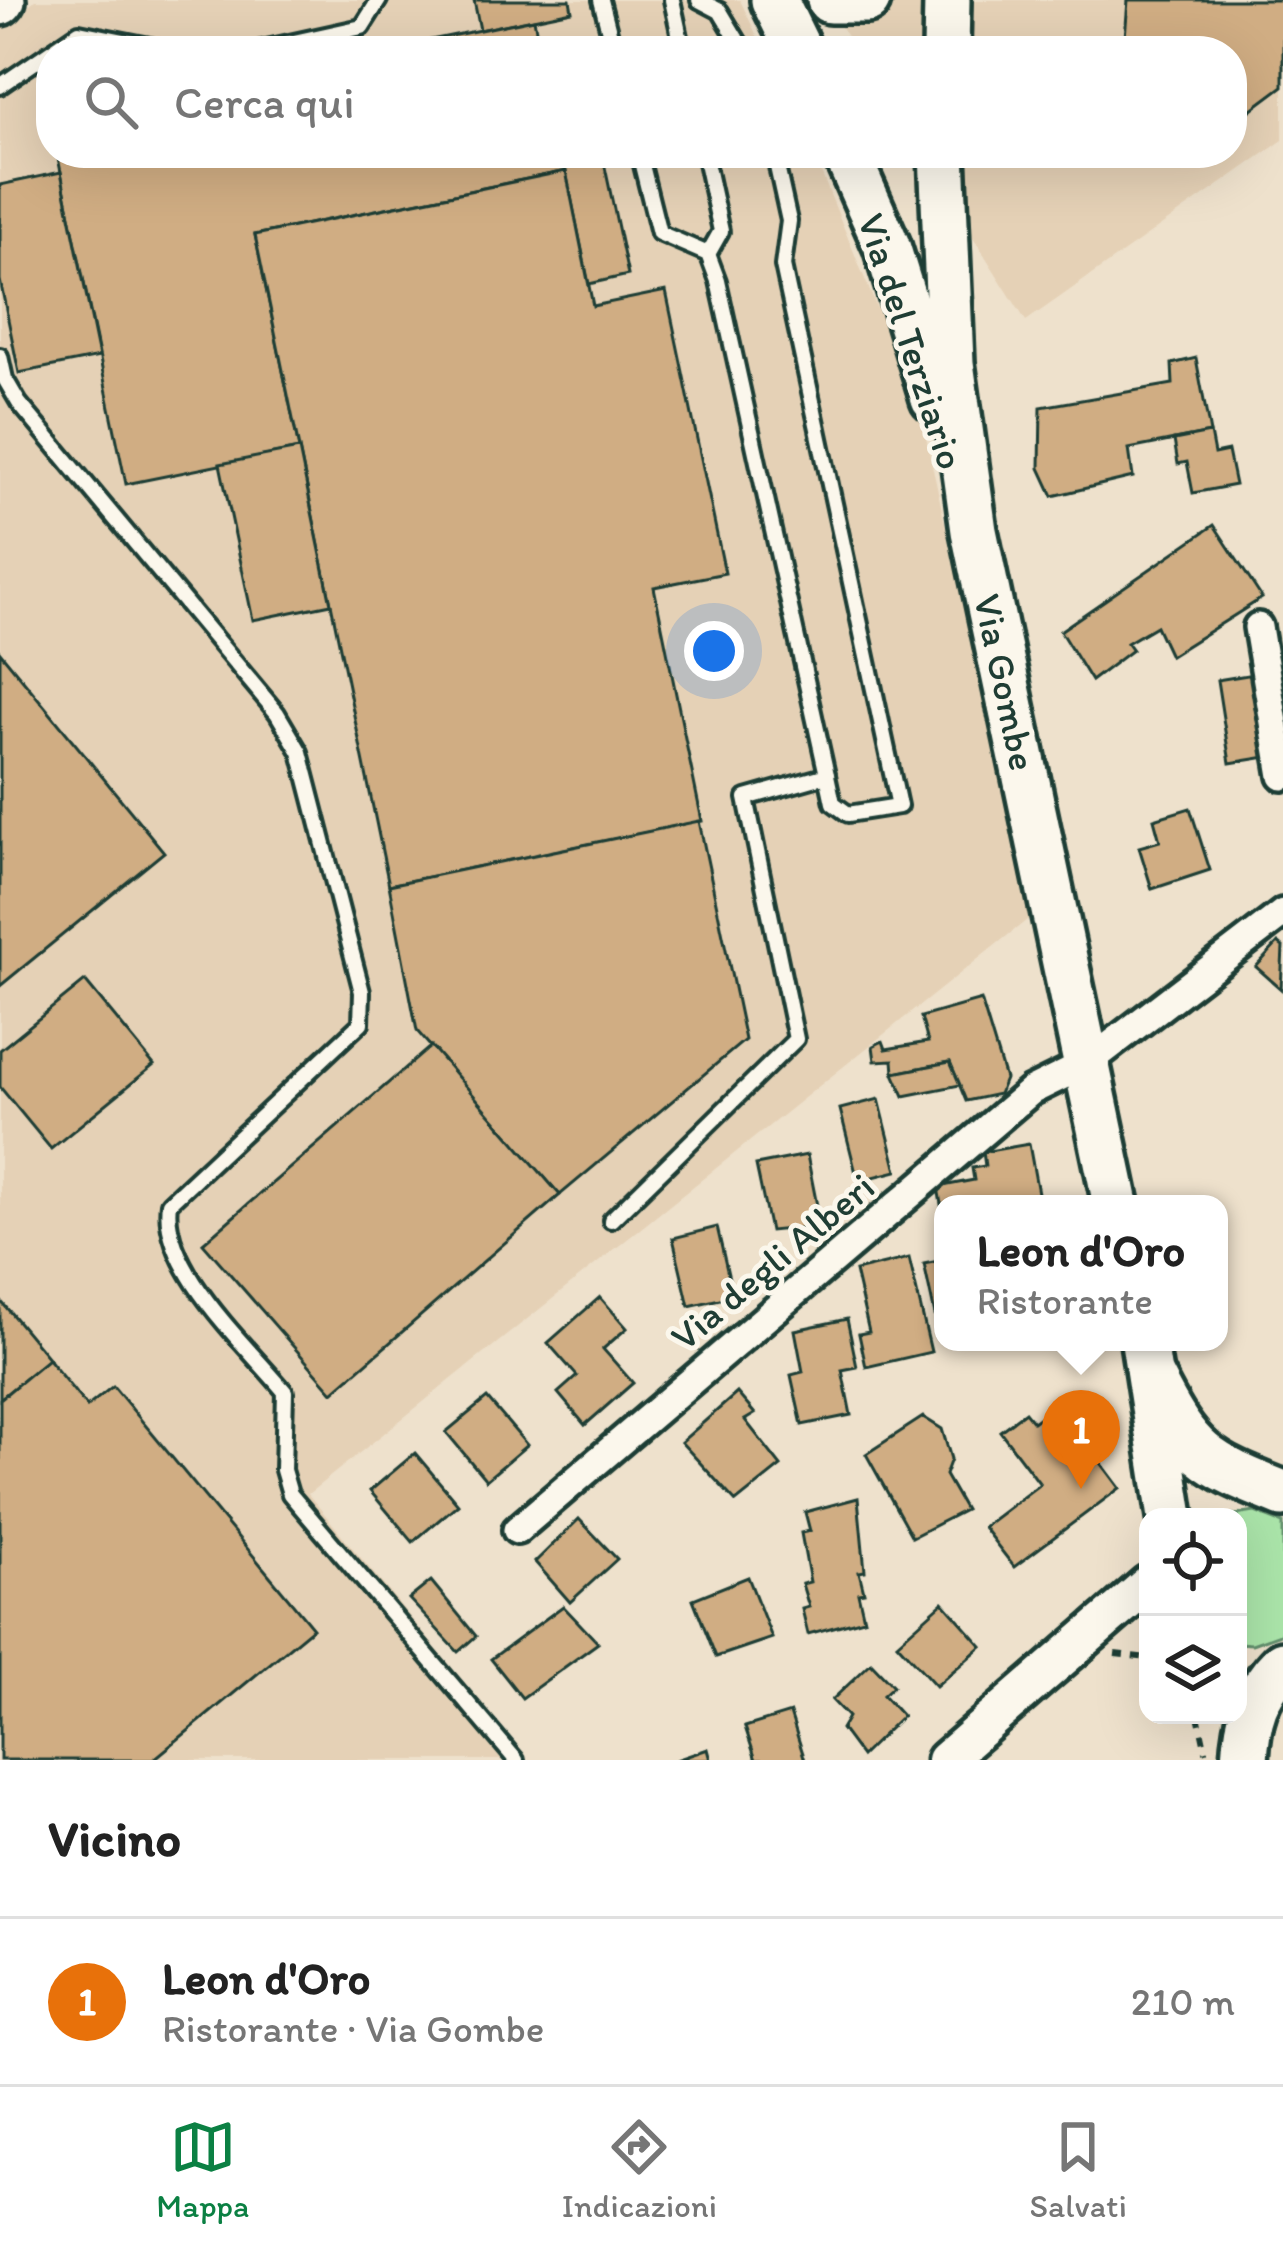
<!DOCTYPE html>
<html lang="it">
<meta charset="utf-8">
<style>
:root{--surface:#fff;--page:#f6f6f6;--text:#222;--muted:#767676;--line:#e0e0e0;--accent:#0b8043}
body{margin:0;font-family:Itim,sans-serif;background:var(--page);color:var(--text)}
.controls{position:absolute;right:36px;bottom:36px;display:grid;overflow:hidden;border-radius:24px;box-shadow:0 12px 48px #0002}
.controls button{width:108px;height:108px;display:grid;place-items:center;padding:0;border:0;border-bottom:3px solid var(--line);background:var(--surface);color:var(--text);font:60px sans-serif}
.you{position:absolute;left:714px;top:651px;width:42px;height:42px;margin:-30px;border:9px solid #fff;border-radius:50%;background:#1a73e8;box-shadow:0 0 0 18px #1a73e833}
.badge{display:grid;place-items:center;width:78px;height:78px;border-radius:50%;background:var(--accent);color:#fff;font-size:39px;font-weight:700}
.pin{position:absolute;translate:-50% -99px;filter:drop-shadow(0 3px 6px #0008)}
.pin::after{content:'';position:absolute;top:63px;width:42px;height:36px;background:inherit;clip-path:polygon(0 0,100% 0,50% 100%)}
.popup{position:absolute;left:934px;top:1195px;width:294px;height:156px;box-sizing:border-box;display:grid;place-content:center;border-radius:24px;background:var(--surface);filter:drop-shadow(0 3px 9px #0005);font-size:39px;white-space:nowrap;color:var(--muted)}
.popup b{font-size:45px;color:var(--text)}
.popup::after{content:'';position:absolute;left:50%;top:100%;margin-left:-24px;border:24px solid transparent;border-top-color:var(--surface)}
.list{margin:0;padding:0;list-style:none}
h2{display:flex;justify-content:space-between;align-items:center;height:156px;margin:0;padding:0 48px;font-size:51px}
h2 small{font-size:39px;font-weight:400;color:var(--muted)}
.list li{display:grid;grid-template-columns:78px 1fr auto;gap:36px;align-items:center;box-sizing:border-box;height:168px;padding:0 48px;border-top:3px solid var(--line)}
.list b{display:block;font-size:45px;white-space:nowrap}
.list p{margin:0;font-size:39px;white-space:nowrap;color:var(--muted)}
.list em{font-size:39px;font-style:normal;color:var(--muted)}
.icon{flex:none;width:66px;height:66px;fill:none;stroke:currentColor;stroke-width:2;stroke-linecap:round;stroke-linejoin:round}
.map{position:relative;flex:none;width:1283px;height:1760px;overflow:hidden}
.search{position:absolute;background:var(--surface);box-shadow:0 12px 48px #0002;left:36px;right:36px;top:36px;height:132px;display:flex;align-items:center;gap:30px;box-sizing:border-box;padding:0 42px;border-radius:48px;color:var(--muted);font-size:45px}
.sheet{height:324px;background:var(--surface)}
nav{display:flex;justify-content:space-around;align-items:center;box-sizing:border-box;height:168px;border-top:3px solid var(--line);background:var(--surface);font-size:33px;color:var(--muted)}
nav a{display:grid;justify-items:center;gap:6px}
nav .on{color:var(--accent)}
.map>svg:first-child{display:block}
</style>
<div class="map">
<svg width="1283" height="1760" viewBox="0 0 1283 1760">
<rect width="100%" height="100%" fill="#eee1cc"/>
<filter id="ink" filterUnits="userSpaceOnUse"><feTurbulence type="fractalNoise" baseFrequency=".00833" numOctaves="2"/><feDisplacementMap in="SourceGraphic" scale="24" xChannelSelector="R" yChannelSelector="G"/><feConvolveMatrix kernelMatrix="1 2 1 2 8 2 1 2 1" color-interpolation-filters="sRGB"/></filter>
<g filter="url(#ink)">
<g fill="#e5d1b6">
<polygon points="35,0 740,0 764,51 51,51 51,153 813,153 921,415 1032,916 308,1494 525,1756 520,1760 0,1760 0,28"/>
<polygon points="824,0 1283,0 1283,140 1026,321 920,153 1232,153 1232,51 856,51"/>
</g>
<polygon fill="#aae4a9" stroke="#64906e" stroke-width="3" points="1255,1512 1283,1523 1283,1633 1252,1644 1238,1643 1238,1517 1223,1517"/>
<g fill="#d0ad83" stroke="#1f3d34" stroke-width="3">
<polygon points="474,0 570,0 572,11 480,30"/>
<polygon points="1128,0 1283,0 1283,86 1232,124 1232,51 1124,51"/>
<polygon points="534,19 540,51 377,51 480,30"/>
<polygon points="57,153 562,153 566,171 255,235 299,449 126,484"/>
<polygon points="562,153 602,153 628,275 589,284"/>
<polygon points="1117,153 1194,153 1178,165 1117,161"/>
<polygon points="566,171 593,306 666,291 725,573 654,587 702,821 389,885 255,235"/>
<polygon points="61,172 99,357 19,373 0,280 0,185"/>
<polygon points="1196,358 1210,433 1129,449 1133,477 1053,496 1040,468 1041,407 1173,384 1172,364"/>
<polygon points="1210,433 1214,454 1228,451 1235,485 1193,493 1187,462 1178,464 1174,440"/>
<polygon points="299,449 331,604 253,620 220,464"/>
<polygon points="1214,525 1262,598 1170,656 1156,626 1127,643 1132,650 1091,681 1060,631"/>
<polygon points="0,652 164,852 0,986"/>
<polygon points="1260,673 1273,756 1230,763 1217,680"/>
<polygon points="1190,808 1210,870 1152,889 1139,847 1160,841 1154,819"/>
<polygon points="699,821 745,1040 560,1195 417,1031 389,885"/>
<polygon points="1278,943 1283,947 1281,989 1256,967"/>
<polygon points="85,981 154,1065 51,1149 0,1087 0,1050"/>
<polygon points="981,1000 1005,1079 999,1094 966,1101 950,1062 894,1073 893,1060 875,1061 873,1046 883,1041 886,1049 928,1042 921,1017"/>
<polygon points="431,1046 560,1195 333,1392 203,1243"/>
<polygon points="950,1062 960,1085 904,1096 894,1073"/>
<polygon points="879,1099 897,1171 858,1181 840,1109"/>
<polygon points="1029,1144 1040,1204 943,1204 943,1216 938,1187 974,1180 972,1168 985,1166 983,1152"/>
<polygon points="807,1155 821,1226 770,1231 756,1165"/>
<polygon points="717,1227 733,1296 689,1306 673,1238"/>
<polygon points="909,1258 931,1352 866,1367 859,1334 869,1332 855,1271"/>
<polygon points="943,1260 943,1310 935,1315 924,1264"/>
<polygon points="600,1297 627,1328 603,1349 633,1383 585,1425 558,1393 577,1376 548,1343"/>
<polygon points="0,1300 49,1359 0,1399"/>
<polygon points="847,1319 857,1367 842,1370 851,1415 802,1425 791,1375 803,1372 795,1330"/>
<polygon points="48,1359 87,1407 113,1386 313,1628 153,1760 0,1760 0,1399"/>
<polygon points="737,1393 755,1414 745,1420 781,1466 736,1502 681,1442"/>
<polygon points="487,1398 527,1445 486,1480 446,1432"/>
<polygon points="1057,1404 1120,1488 1014,1567 983,1527 1040,1484 1000,1431 1025,1412 1033,1422"/>
<polygon points="923,1417 942,1429 951,1459 945,1475 965,1510 912,1537 866,1454"/>
<polygon points="415,1453 458,1504 413,1542 370,1491"/>
<polygon points="858,1498 865,1571 859,1572 864,1592 858,1593 864,1619 808,1634 802,1609 809,1607 802,1584 810,1582 801,1533 810,1531 805,1512"/>
<polygon points="579,1519 617,1559 570,1602 535,1562"/>
<polygon points="748,1577 772,1638 716,1657 693,1599"/>
<polygon points="431,1581 476,1636 458,1652 409,1599"/>
<polygon points="943,1602 982,1646 936,1686 897,1643"/>
<polygon points="563,1606 598,1643 522,1698 491,1659"/>
<polygon points="871,1663 893,1686 883,1695 902,1716 861,1756 841,1729 848,1717 832,1700"/>
<polygon points="790,1713 805,1760 756,1760 745,1727"/>
<polygon points="708,1749 711,1760 676,1760"/>
</g>
<g fill="none" stroke-linecap="round" stroke-linejoin="round">
<defs>
<g id="service">
<polyline points="601,0 614,51"/>
<polyline points="672,0 683,51"/>
<polyline points="699,0 720,11 744,51"/>
<polyline points="253,51 362,27 379,0"/>
<polyline points="0,86 79,32 175,51"/>
<polyline points="704,153 721,231 708,254"/>
<polyline points="774,153 789,221 783,266 899,806 848,814 833,803 827,775"/>
<path d="M 0,356 L 5,379 L 19,403 L 277,713 L 300,752 L 362,992 L 361,1023 L 169,1203 C 160,1268 245,1343 285,1392 L 283,1470 L 290,1494 L 516,1760"/>
<polyline points="611,1220 796,1039 746,798 827,775 718,281 708,254 659,233 639,153"/>
</g>
<g id="minor">
<polyline points="1258,627 1283,776"/>
<polyline points="517,1530 1031,1091 1086,1064 1283,913"/>
</g>
<polyline id="tertiary" points="945,1760 1148,1584"/>
<g id="primary">
<polyline points="774,0 799,51"/>
<polyline points="830,0 867,0"/>
<polyline points="0,2 2,0"/>
<polyline points="946,51 947,0"/>
<polyline points="846,153 887,246 934,398"/>
<polyline points="942,153 951,363 974,531 1116,1204"/>
<polyline points="1144,1342 1171,1517"/>
<path d="M 1151,1378 C 1190,1455 1204,1463 1283,1494"/>
<path d="M 1245,1760 C 1247,1720 1255,1692 1283,1664"/>
</g>
</defs>
<use href="#service" stroke="#1f3d34" stroke-width="22"/>
<use href="#minor" stroke="#1f3d34" stroke-width="36"/>
<use href="#tertiary" stroke="#1f3d34" stroke-width="45"/>
<use href="#primary" stroke="#1f3d34" stroke-width="54"/>
<g stroke="#1f3d34" stroke-width="6" stroke-dasharray="9 9" stroke-linecap="butt">
<polyline points="1115,1654 1148,1658"/>
<polyline points="1198,1715 1206,1752"/>
</g>
<use href="#service" stroke="#fbf7ec" stroke-width="14"/>
<use href="#minor" stroke="#fbf7ec" stroke-width="27"/>
<use href="#tertiary" stroke="#fbf7ec" stroke-width="36"/>
<use href="#primary" stroke="#fbf7ec" stroke-width="45"/>
</g>
</g>
<g text-anchor="middle" stroke-width="10" stroke-linejoin="round" paint-order="stroke">
<g font-size="39" fill="#1f3d34" stroke="#fbf7ec">
<text transform="translate(912 341) rotate(72)" y="14">Via del Terziario</text>
<text transform="translate(1006 682) rotate(78)" y="14">Via Gombe</text>
<text transform="translate(772 1261) rotate(-40)" y="14">Via degli Alberi</text>
</g>
</g>
</svg>
<div class="controls">
<button><svg class="icon" aria-label="locate" viewBox="0 0 24 24"><circle cx="12" cy="12" r="6"/><path d="M12 2v4M12 18v4M2 12h4M18 12h4"/></svg></button>
<button><svg class="icon" aria-label="layers" viewBox="0 0 24 24"><path d="M12 4l9 5-9 5-9-5zM3 14l9 5 9-5"/></svg></button>
</div>
<div class="you"></div>
<div class="pin badge" style="left:1081px;top:1489px;background:#e8710a">1</div>
<div class="popup"><b>Leon d'Oro</b>Ristorante</div>
<div class="search"><svg class="icon" aria-label="search" viewBox="0 0 24 24"><circle cx="10" cy="10" r="6"/><path d="M15 15l6 6"/></svg>Cerca qui</div>
</div>
<section class="sheet">
<h2>Vicino<small></small></h2>
<ul class="list">
<li><span class="badge" style="background:#e8710a">1</span><div><b>Leon d'Oro</b><p>Ristorante · Via Gombe</p></div><em>210 m</em></li>
</ul>
</section>
<nav>
<a class="on"><svg class="icon" aria-label="map" viewBox="0 0 24 24"><path d="M3 6l6-2 6 2 6-2v14l-6 2-6-2-6 2zM9 4v14M15 6v14"/></svg>Mappa</a>
<a><svg class="icon" aria-label="directions" viewBox="0 0 24 24"><path d="M12 3l9 9-9 9-9-9zM9 14v-3h6M13 9l2 2-2 2"/></svg>Indicazioni</a>
<a><svg class="icon" aria-label="saved" viewBox="0 0 24 24"><path d="M7 4h10v16l-5-4-5 4z"/></svg>Salvati</a>
</nav>
